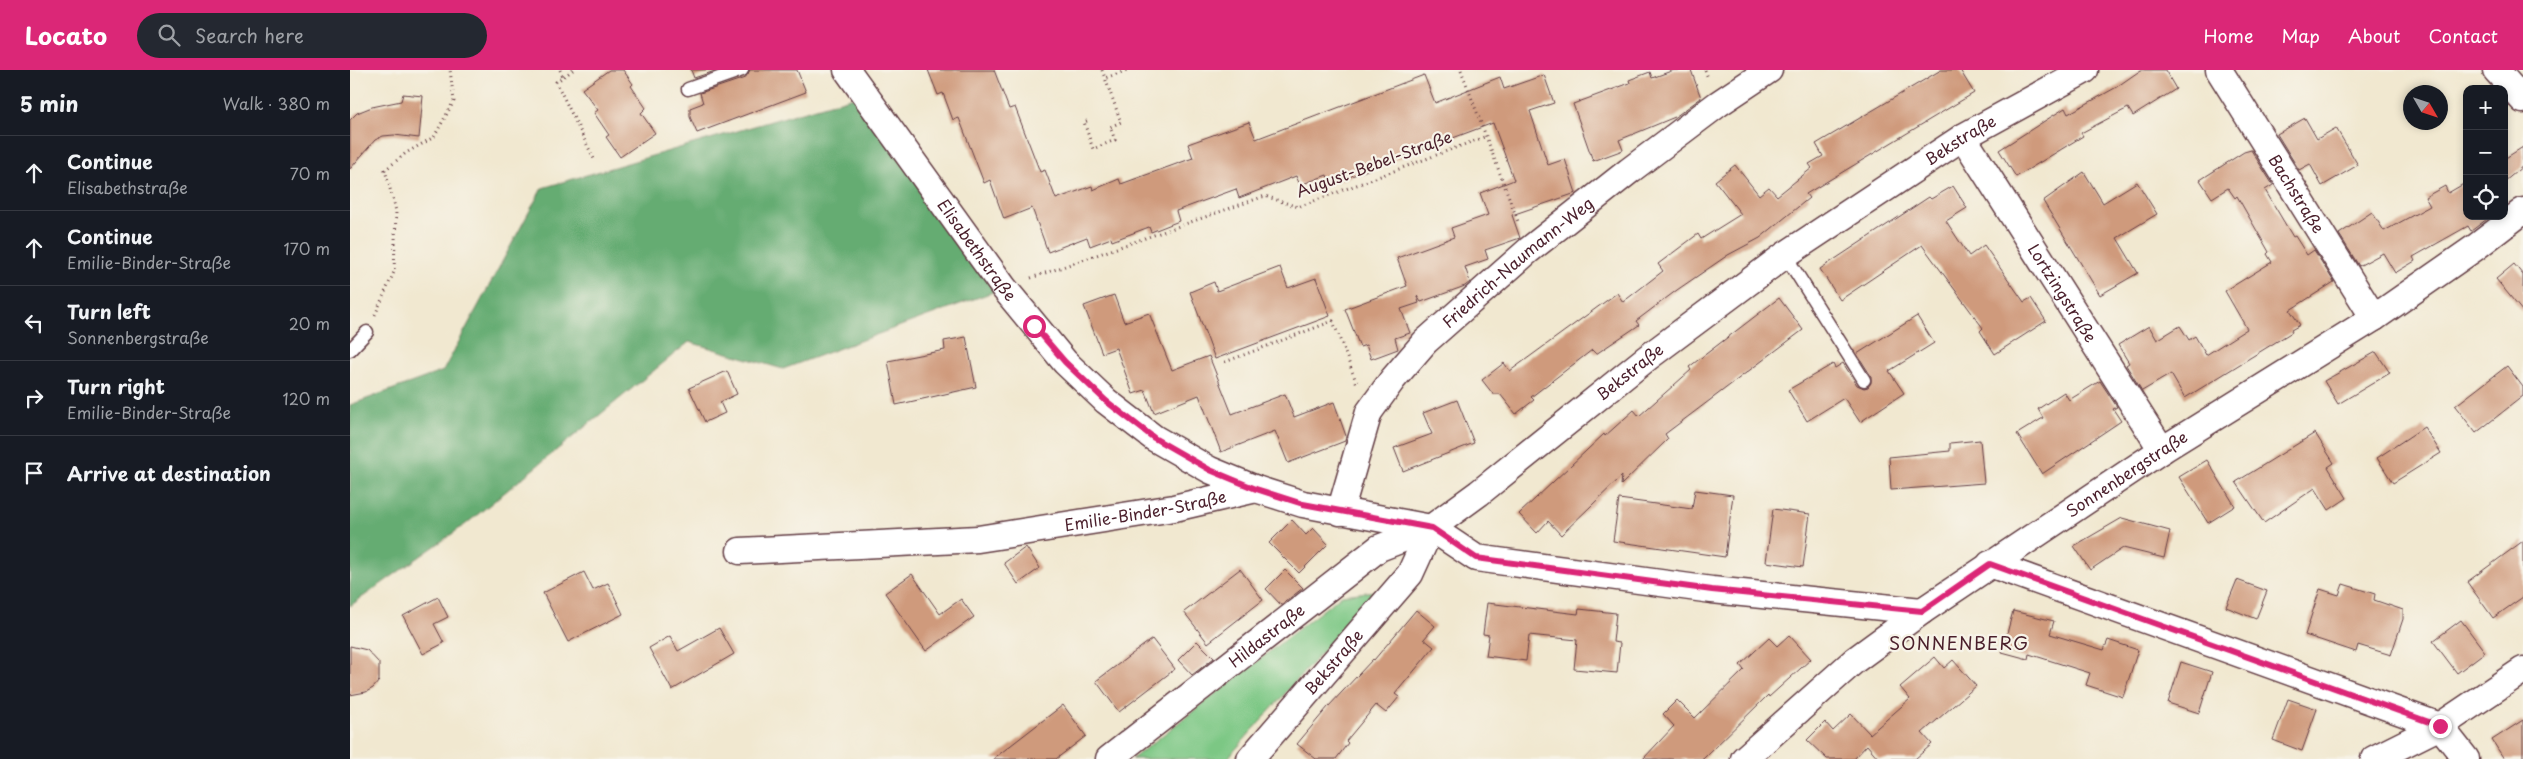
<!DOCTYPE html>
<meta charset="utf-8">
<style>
:root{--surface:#171b24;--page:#242831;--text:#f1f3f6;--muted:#9ea1a6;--line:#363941;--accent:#db2777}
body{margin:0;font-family:"Playpen Sans",sans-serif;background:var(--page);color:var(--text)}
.controls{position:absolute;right:15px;top:15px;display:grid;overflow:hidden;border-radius:10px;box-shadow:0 2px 8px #0003}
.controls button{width:45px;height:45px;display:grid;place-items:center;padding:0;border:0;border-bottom:1px solid var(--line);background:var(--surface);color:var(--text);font:25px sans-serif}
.compass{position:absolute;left:2053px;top:15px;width:45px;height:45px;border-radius:50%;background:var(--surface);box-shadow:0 2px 8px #0003;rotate:129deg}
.stop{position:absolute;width:15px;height:15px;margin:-11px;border:4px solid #db2777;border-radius:50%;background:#fff}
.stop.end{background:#db2777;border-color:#fff;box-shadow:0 1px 5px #0008}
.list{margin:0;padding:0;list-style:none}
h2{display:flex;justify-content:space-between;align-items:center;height:65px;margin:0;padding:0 20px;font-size:21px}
h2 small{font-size:16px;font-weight:400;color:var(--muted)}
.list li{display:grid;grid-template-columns:32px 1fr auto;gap:15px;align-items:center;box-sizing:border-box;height:75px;padding:0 20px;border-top:1px solid var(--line)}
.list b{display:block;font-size:19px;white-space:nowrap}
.list p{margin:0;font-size:16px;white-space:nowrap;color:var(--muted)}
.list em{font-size:16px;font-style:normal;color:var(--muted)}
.icon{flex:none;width:28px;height:28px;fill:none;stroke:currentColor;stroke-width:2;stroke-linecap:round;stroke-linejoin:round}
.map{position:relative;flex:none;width:2173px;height:689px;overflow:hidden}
header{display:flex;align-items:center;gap:30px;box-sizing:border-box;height:70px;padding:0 25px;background:var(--accent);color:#fff}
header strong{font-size:24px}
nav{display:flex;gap:28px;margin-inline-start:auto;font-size:18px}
.search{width:350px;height:45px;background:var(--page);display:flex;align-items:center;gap:12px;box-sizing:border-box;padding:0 18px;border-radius:28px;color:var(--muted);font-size:19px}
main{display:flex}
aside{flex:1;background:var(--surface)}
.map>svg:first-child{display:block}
</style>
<header>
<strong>Locato</strong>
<div class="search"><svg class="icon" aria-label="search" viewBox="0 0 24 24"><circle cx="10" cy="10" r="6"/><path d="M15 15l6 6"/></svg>Search here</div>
<nav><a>Home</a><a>Map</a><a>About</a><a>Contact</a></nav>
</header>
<main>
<aside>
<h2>5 min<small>Walk · 380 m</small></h2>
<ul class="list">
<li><svg class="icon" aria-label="ahead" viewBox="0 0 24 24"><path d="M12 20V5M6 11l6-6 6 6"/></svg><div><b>Continue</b><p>Elisabethstraße</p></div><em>70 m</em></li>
<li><svg class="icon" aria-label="ahead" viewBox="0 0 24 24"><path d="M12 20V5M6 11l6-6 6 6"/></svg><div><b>Continue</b><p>Emilie-Binder-Straße</p></div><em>170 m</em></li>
<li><svg class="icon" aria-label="left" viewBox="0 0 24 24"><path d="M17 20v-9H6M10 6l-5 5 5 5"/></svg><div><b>Turn left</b><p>Sonnenbergstraße</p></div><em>20 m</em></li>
<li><svg class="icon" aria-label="right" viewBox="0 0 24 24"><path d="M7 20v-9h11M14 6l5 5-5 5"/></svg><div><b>Turn right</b><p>Emilie-Binder-Straße</p></div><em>120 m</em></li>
<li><svg class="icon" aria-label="arrive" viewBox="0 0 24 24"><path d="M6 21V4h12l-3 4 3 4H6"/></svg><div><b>Arrive at destination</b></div></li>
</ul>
</aside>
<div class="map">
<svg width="2173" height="689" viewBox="0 0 2173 689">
<rect width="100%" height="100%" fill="#f7f3e8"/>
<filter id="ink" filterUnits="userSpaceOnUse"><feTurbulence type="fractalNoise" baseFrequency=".02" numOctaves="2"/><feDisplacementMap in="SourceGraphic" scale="10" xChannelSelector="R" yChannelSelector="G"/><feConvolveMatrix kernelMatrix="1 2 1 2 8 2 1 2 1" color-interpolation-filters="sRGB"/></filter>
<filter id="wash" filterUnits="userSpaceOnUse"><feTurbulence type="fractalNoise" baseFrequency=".0096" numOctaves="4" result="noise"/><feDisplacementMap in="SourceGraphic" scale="20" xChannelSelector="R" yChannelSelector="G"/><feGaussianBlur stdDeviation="1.12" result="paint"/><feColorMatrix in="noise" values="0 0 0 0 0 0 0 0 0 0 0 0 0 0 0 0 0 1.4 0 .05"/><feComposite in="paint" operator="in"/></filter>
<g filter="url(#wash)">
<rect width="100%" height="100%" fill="#f1e8d0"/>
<polygon fill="#7cc784" stroke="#637358" points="1026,521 877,689 782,689 992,525"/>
<polygon fill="#65ac72" stroke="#58664e" points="514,24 654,218 433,299 339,272 116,454 0,536 0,335 93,301 192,118"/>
<g id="blocks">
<g fill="#cf9a7b">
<polygon points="259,0 273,0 283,14 281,16 296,38 291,43 305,63 270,87 256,67 259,65 244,43 248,40 232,19"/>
<polygon points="341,0 368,0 344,8"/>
<polygon points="400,0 447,0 456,22 347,63 340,47 340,38 353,33 350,23 395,8"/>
<polygon points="578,0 644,0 659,39 665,37 690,102 695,100 706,129 742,116 743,120 769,109 771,114 843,88 838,74 899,52 906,69 1074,5 1085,33 1150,7 1154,19 1194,5 1204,33 1180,41 1198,95 1215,89 1226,123 1162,145 1170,168 1135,180 1138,189 1115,197 1120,212 1115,216 1071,232 1067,226 1069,233 1051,239 1060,263 1045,268 1048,279 1021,289 1016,275 1010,277 995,239 1057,216 1047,188 1104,167 1101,158 1138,145 1130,123 1164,110 1143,53 980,114 977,105 950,115 946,106 889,128 886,119 826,141 829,151 801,162 799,157 762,171 761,168 740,176 737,167 698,182 682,138 654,149 640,110 634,113 609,48 603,50 593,23 588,25"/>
<polygon points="1324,0 1341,0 1351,28 1325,47 1269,70 1273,80 1243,91 1223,34 1280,13 1279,10 1300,2 1302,8"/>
<polygon points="1591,0 1610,0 1624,23 1456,124 1459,128 1410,168 1378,185 1327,220 1286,251 1289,255 1246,284 1242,280 1181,327 1184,330 1166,344 1150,324 1143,324 1132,310 1154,293 1160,301 1267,223 1273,232 1313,201 1308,194 1348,164 1351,169 1391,144 1365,111 1385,95 1409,125 1419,117 1427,126 1462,98 1459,94 1473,86 1466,74"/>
<polygon points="1791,0 1815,0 1826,19 1783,46 1778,38 1731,63 1733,66 1666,107 1649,80 1715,38 1718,44 1765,18"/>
<polygon points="53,24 73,26 69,68 44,65 33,66 25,70 0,99 0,50 7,43 22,37 51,31"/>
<polygon points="1955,48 1967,69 1986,58 2008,95 1972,116 1960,94 1949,100 1927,64"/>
<polygon points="2173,77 2173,96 2154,112 2154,89"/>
<polygon points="1901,80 1923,115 1915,120 1943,167 1945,166 1957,185 1964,180 1984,212 1940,240 1950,255 1941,260 1942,262 1835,328 1821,304 1792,321 1776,295 1779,293 1768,275 1799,256 1807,270 1830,256 1839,270 1845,266 1856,285 1897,259 1875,221 1922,192 1917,184 1919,182 1887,126 1885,128 1878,118 1862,128 1850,110 1894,82"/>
<polygon points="1734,102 1753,133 1787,112 1807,144 1767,168 1788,203 1750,225 1693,131"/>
<polygon points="2117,112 2117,146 2141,146 2121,161 2118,156 2063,187 2065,191 2045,203 2033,183 2009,196 1989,164 2022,142 2034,161 2080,136 2075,127 2095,116 2098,123"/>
<polygon points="1603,116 1617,138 1596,151 1619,186 1634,175 1674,232 1681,228 1696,251 1645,284 1630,261 1633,258 1572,175 1490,230 1470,199 1579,127 1581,129"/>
<polygon points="2164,194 2173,205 2173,242 2146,209"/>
<polygon points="930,197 938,218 966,208 980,246 865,289 840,222 864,212 867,221"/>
<polygon points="764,225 774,252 799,243 822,300 859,286 882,344 935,324 944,347 984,332 996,366 995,371 938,393 925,361 871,382 849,325 804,343 795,320 783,324 766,278 752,283 734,236"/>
<polygon points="1429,228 1453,260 1315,364 1318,369 1271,415 1272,406 1211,465 1198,451 1187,463 1169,444 1254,364 1255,366 1284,340 1289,346 1341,300 1339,297"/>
<polygon points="1567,246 1584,273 1539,301 1554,323 1510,352 1494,328 1457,351 1438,320 1483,294 1485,298 1493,293 1507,315 1514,318 1518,317 1521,313 1521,306 1507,284"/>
<polygon points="616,267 626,317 546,335 538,291 595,280 594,271"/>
<polygon points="2026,282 2040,303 1988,334 1974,311"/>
<polygon points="2157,296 2173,317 2173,326 2126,363 2105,336"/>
<polygon points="377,301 387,324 370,332 375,343 355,352 339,318"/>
<polygon points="1750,311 1767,337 1763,339 1771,351 1692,404 1667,364 1693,348 1688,339 1714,322 1719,330"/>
<polygon points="1107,330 1124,373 1053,401 1044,378 1082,364 1073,343"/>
<polygon points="2074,357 2091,383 2043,413 2027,388"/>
<polygon points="1965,363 1984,393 1978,397 1997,428 1979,440 1965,418 1914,453 1886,412"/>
<polygon points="1630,370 1634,413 1541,420 1539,387 1600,381 1600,373"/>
<polygon points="1857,390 1885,436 1858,453 1829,407"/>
<polygon points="1345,420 1383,425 1375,487 1263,471 1269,429 1342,439"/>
<polygon points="1423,439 1460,444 1453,497 1416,492"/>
<polygon points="1772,448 1820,461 1814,488 1773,478 1740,500 1724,476"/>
<polygon points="942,450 956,465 963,458 978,474 949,503 919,473"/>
<polygon points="2173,471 2173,527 2143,548 2117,512"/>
<polygon points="676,477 690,498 668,514 654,493"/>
<polygon points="890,499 913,530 858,573 834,542"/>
<polygon points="935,500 953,518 931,535 916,519"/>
<polygon points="234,502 243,520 258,513 273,544 218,572 193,523"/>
<polygon points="562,504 590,544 611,529 624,547 576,581 535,523"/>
<polygon points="1887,510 1917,521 1906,549 1876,537"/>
<polygon points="1993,514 2025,524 2024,530 2053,540 2053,549 2041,585 2008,575 2006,582 1955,565 1970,519 1989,525"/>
<polygon points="88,527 98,547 84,554 94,573 73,584 53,546"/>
<polygon points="1137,533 1228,544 1229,539 1266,543 1263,572 1270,573 1267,603 1224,599 1227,570 1179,565 1176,591 1136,586 1139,565 1133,564"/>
<polygon points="1066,540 1085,556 1074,569 1084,577 1045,624 1049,627 1036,643 1026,635 996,671 998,673 986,689 966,689 947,674 978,637 1023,589 1024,590"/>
<polygon points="1663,541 1704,551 1700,564 1754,580 1758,570 1788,580 1773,627 1736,615 1740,603 1679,584 1678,589 1652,582"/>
<polygon points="2111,550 2135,582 2107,603 2083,571"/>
<polygon points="369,558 384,584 322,620 299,578 320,566 328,581"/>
<polygon points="1439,565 1461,589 1419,627 1418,625 1353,689 1293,689 1324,656 1313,644 1327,630 1345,648 1394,600 1390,595 1419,568 1427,576"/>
<polygon points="802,569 825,599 769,642 746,611"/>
<polygon points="847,571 864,588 842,605 828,590"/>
<polygon points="0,576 17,580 29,593 29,611 23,618 16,622 0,625"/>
<polygon points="1585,587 1594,598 1603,590 1626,616 1572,663 1582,674 1565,689 1529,689 1517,675 1504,689 1477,689 1457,670 1475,652 1483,661 1501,644 1520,664 1560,629 1550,617"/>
<polygon points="1831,592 1862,602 1849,643 1818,633"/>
<polygon points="1938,629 1967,639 1952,681 1923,670"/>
<polygon points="713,635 736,666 706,689 643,689"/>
<polygon points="2173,650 2173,689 2154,689 2142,670"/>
</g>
</g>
</g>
<g filter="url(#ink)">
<use href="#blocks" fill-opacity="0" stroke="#633d44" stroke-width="1"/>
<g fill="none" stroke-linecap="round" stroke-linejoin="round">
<defs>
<g id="service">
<polyline points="338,19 392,0"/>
<polyline points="1435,185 1514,310"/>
<polyline points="0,280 17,262"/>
</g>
<g id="minor">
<path id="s1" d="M 497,0 L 654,218 L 715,292 L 756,331 L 804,368 L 860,400 L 906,419 L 953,434 L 1081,458 L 1126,488 L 1362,520 L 1572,541"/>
<path id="s2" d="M 1869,0 L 2024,248"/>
<polyline points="2146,0 2173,30"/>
<path id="s3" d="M 1613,67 L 1812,380"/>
<path id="s4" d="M 990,442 L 1019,342 L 1043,309 L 1075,272 L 1179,180 L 1279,101 L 1368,34 L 1419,0"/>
<path id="s5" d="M 390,481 L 628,469 L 824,438 L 906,419"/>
<polyline points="1640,494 2090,656 2116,689"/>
<path id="s6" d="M 759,689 L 1029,478 L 1081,458"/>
<path id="s7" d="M 900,689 L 1060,504 L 1081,458 L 1129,423 L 1297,288 L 1435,185 L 1613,67 L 1735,0"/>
<path id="s8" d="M 1394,689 L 1505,590 L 1572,541 L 1812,380 L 2024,248 L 2126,177 L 2173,141"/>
<polyline points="2024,689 2090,656 2173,600"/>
</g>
</defs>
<use href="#service" stroke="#633d44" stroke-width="15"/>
<use href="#minor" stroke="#633d44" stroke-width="29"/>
<g stroke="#633d44" stroke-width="3" stroke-dasharray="1 4" stroke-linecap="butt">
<polyline points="210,0 213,7"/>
<polyline points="223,0 206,12 244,89"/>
<polyline points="752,0 755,8 778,0"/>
<polyline points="1111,0 1169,154"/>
<polyline points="1355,0 1358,8"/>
<polyline points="737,51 734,52 743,79 765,70 760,57 771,52 755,8"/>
<polyline points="681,208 915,126 948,137 1137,66"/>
<polyline points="25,245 44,202 46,141 35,100 56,83 84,67 104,31 100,0"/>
<polyline points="875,292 983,251 1007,314"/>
</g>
<use href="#service" stroke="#fff" stroke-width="12"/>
<use href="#minor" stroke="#fff" stroke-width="26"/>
</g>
</g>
<g fill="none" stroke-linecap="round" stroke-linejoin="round" filter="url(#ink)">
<polyline stroke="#db2777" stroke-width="6" points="684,256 715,292 756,331 804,368 860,400 906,419 953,434 1082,458 1126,488 1362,520 1572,541 1640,494 2090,656"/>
</g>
<g text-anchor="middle" stroke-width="4.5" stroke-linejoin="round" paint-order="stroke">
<g font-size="16" fill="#4a1f2b" stroke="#f7f3e8">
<text dy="6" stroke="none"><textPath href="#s7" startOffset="952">Bekstraße</textPath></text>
<text transform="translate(1024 94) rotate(-20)" y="6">August-Bebel-Straße</text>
<text dy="6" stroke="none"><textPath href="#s2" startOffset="146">Bachstraße</textPath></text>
<text dy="6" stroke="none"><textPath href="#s1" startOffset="222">Elisabethstraße</textPath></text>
<text dy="6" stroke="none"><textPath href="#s4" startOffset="316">Friedrich-Naumann-Weg</textPath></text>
<text dy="6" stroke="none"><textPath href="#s3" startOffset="185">Lortzingstraße</textPath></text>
<text dy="6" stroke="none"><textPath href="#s7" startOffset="548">Bekstraße</textPath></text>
<text dy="6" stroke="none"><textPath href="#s8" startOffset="478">Sonnenbergstraße</textPath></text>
<text dy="6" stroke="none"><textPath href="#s5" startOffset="408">Emilie-Binder-Straße</textPath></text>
<text dy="6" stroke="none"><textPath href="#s6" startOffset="200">Hildastraße</textPath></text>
<text dy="6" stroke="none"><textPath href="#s7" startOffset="128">Bekstraße</textPath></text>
</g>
<g font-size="18" letter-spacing="1" fill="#4a1f2b" stroke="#f7f3e8">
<text x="1609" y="580">SONNENBERG</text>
</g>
</g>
</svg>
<div class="controls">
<button>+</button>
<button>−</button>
<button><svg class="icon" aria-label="locate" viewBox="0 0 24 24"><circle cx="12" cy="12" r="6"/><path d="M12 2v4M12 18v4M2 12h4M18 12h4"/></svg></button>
</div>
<svg class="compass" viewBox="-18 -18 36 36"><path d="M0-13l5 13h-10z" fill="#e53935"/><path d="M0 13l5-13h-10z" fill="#9ea1a6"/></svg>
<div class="stop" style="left:684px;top:256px"></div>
<div class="stop end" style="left:2090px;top:656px"></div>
</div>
</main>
